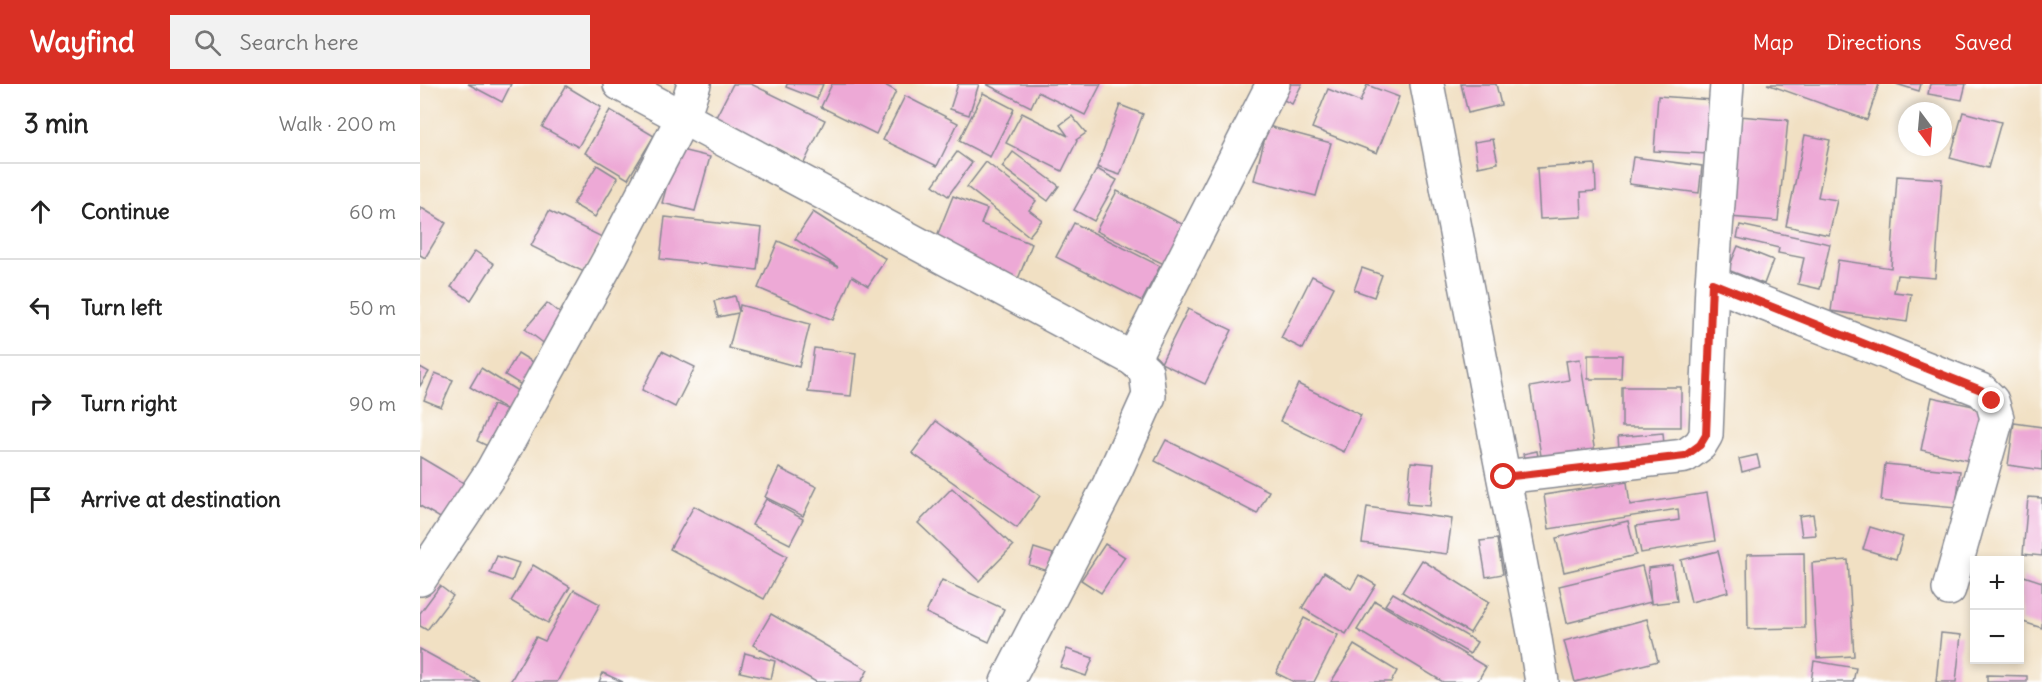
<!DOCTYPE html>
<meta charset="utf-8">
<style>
:root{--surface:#fff;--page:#f2f2f2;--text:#222;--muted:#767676;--line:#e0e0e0;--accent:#d93025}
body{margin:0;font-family:Delius,sans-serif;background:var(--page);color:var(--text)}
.controls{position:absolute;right:18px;bottom:18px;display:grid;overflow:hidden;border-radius:0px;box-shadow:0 3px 9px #0003}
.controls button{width:54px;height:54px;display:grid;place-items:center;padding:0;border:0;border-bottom:2px solid var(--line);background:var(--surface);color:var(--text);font:30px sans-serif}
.compass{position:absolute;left:1478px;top:18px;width:54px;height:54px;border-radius:50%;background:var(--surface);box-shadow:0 3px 9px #0003;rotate:164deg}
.stop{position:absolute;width:18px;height:18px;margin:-14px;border:4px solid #d93025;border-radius:50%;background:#fff}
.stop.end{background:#d93025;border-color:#fff;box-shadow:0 2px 6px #0008}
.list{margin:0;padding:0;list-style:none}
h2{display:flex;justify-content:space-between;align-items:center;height:78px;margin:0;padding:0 24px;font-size:26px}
h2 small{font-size:20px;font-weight:400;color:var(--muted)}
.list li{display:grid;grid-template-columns:39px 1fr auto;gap:18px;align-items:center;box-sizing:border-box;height:96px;padding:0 24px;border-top:2px solid var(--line)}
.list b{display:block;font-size:22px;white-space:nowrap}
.list em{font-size:20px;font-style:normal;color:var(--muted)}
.icon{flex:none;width:33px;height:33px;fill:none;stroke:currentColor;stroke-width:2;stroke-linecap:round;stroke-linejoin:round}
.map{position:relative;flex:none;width:1622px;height:598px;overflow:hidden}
header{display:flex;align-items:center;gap:36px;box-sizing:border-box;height:84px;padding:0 30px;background:var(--accent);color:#fff}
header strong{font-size:28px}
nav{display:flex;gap:33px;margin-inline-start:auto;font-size:21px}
.search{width:420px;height:54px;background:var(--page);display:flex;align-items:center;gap:15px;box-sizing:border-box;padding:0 21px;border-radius:0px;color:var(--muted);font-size:22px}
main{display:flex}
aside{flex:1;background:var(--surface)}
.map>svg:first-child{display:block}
</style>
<header>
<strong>Wayfind</strong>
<div class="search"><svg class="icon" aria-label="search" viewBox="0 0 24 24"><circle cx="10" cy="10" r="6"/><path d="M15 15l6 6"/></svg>Search here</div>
<nav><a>Map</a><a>Directions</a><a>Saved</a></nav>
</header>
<main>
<aside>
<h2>3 min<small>Walk · 200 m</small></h2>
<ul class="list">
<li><svg class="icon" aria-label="ahead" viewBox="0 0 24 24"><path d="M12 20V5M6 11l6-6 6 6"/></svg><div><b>Continue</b></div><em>60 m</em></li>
<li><svg class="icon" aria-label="left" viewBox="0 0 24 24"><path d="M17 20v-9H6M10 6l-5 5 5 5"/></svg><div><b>Turn left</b></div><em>50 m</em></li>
<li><svg class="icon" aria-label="right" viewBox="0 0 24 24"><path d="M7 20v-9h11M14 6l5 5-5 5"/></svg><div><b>Turn right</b></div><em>90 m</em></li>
<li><svg class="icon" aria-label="arrive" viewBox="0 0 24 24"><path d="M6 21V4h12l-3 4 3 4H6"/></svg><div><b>Arrive at destination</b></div></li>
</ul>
</aside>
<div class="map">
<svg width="1622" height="598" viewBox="0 0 1622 598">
<rect width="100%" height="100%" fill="#fff"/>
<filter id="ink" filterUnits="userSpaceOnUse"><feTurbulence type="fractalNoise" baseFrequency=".0167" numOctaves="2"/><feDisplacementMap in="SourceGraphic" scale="12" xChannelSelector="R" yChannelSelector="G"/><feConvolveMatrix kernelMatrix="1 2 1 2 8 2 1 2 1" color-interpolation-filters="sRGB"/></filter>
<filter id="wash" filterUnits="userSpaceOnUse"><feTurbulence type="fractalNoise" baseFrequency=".008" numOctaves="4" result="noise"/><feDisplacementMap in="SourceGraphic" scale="24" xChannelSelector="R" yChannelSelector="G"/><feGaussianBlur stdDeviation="1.35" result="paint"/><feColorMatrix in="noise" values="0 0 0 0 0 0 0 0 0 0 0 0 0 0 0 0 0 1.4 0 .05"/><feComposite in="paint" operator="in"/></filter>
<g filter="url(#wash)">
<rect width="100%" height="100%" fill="#f1e0c3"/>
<g id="blocks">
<g fill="#eda9d6">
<polygon points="48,0 91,0 82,18"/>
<polygon points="313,0 331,0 405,36 384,79 295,35"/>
<polygon points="367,0 403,0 397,15 366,3"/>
<polygon points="412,0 463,0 476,7 456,50 401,23"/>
<polygon points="538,0 559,0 549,31 530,25"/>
<polygon points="566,0 681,0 665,31 618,8 611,23"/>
<polygon points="859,0 882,0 872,20 853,11"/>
<polygon points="1041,0 1076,0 1081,21 1048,29"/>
<polygon points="1347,0 1459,0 1447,36"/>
<polygon points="1476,0 1501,0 1499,7"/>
<polygon points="1510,0 1546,0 1542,16 1508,10"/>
<polygon points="947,1 979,13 957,69 892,44 908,5 940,18"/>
<polygon points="146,2 181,23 158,63 122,43"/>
<polygon points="563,9 594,25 570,73 539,57"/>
<polygon points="485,12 538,39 517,82 463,56"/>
<polygon points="1238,12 1292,16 1288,70 1234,67"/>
<polygon points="700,21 723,30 700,91 677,83"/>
<polygon points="190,26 234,52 208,95 165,69"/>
<polygon points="1543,28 1581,38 1568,84 1530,74"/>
<polygon points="602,29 648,52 640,41 652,32 666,49 656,56 657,57 642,87 586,59"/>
<polygon points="1319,32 1368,36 1358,137 1310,133"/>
<polygon points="848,42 911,59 896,112 834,96"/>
<polygon points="1385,51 1410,56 1398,113 1417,116 1409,151 1366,142"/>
<polygon points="1073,55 1078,79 1058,83 1054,58"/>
<polygon points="257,65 290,73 275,127 242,119"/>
<polygon points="537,68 552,79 528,112 513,101"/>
<polygon points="593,68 639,102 628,117 582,83"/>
<polygon points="1213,73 1282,82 1279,109 1209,100"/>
<polygon points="566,78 616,117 609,126 622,136 609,152 547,103"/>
<polygon points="1175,80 1176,107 1161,108 1162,133 1120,135 1117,84"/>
<polygon points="177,81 198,94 175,133 153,120"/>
<polygon points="677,85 697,96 674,137 654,126"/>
<polygon points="1477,92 1522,95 1515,194 1477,191 1474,208 1491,210 1487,238 1411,227 1418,176 1471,184"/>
<polygon points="697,107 768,143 748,182 676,147"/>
<polygon points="533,112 567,125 561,140 612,160 598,195 513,162"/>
<polygon points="0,123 26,139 5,174 0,171"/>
<polygon points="129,127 182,153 164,188 111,162"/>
<polygon points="393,128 466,175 448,202 432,192 413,236 338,204 358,157 418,183 375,155"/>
<polygon points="245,133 342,144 337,186 240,175"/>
<polygon points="654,139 740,182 722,217 636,173"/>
<polygon points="1320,141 1410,160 1400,205 1378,200 1384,174 1358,169 1359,164 1317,154"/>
<polygon points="1318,162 1353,176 1344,200 1308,186"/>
<polygon points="55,167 74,180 51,216 31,203"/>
<polygon points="942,184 962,191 954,213 934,206"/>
<polygon points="892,192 914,203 883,265 861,254"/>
<polygon points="315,212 319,228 320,221 390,240 379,283 309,264 318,229 298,233 294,217"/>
<polygon points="127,219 151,238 130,264 105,245"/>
<polygon points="768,225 812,246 785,300 741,279"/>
<polygon points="394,264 436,269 431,312 388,308"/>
<polygon points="242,267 275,283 255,323 222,306"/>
<polygon points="98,269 116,280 103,302 85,291"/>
<polygon points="1168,271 1202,271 1201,295 1168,295"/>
<polygon points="1160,275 1175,369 1122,378 1110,303 1149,296 1146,277"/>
<polygon points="0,283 9,288 0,302"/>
<polygon points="61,284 101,309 89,327 50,303"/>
<polygon points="15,289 33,296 21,323 4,316"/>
<polygon points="878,300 941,331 924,368 860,337"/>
<rect x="1202" y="303" width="59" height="40"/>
<polygon points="1512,313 1562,324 1550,377 1501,366"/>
<polygon points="73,321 91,328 74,365 57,357"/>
<polygon points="516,337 620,412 597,444 492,369"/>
<polygon points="1594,339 1622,343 1622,386 1588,381"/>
<polygon points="1243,349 1244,361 1199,365 1198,353"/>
<polygon points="746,356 849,407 837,430 735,377"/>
<polygon points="1117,367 1120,383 1107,386 1103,370"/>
<polygon points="1337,371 1340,383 1322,388 1319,375"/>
<polygon points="0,373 49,402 27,438 0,422"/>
<polygon points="991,378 1014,380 1010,422 987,420"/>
<polygon points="1465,380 1540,387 1536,424 1461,417"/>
<polygon points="359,384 397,403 383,432 345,413"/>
<polygon points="1207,398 1210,421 1287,409 1295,457 1221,469 1216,442 1259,436 1258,425 1129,445 1124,411"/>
<polygon points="532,404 593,462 559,497 498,439"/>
<polygon points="1608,413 1622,414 1622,472 1603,470"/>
<polygon points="346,415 383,435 370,460 332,441"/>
<polygon points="274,422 367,472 344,515 250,465"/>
<polygon points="947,423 1032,435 1027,470 942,459"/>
<polygon points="1393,430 1396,451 1382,452 1379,432"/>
<polygon points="1208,437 1216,471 1144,488 1136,454"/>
<polygon points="1450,443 1483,453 1476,475 1443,465"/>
<polygon points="1077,455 1083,490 1066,493 1060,457"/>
<polygon points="685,460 705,473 681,509 661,496"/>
<polygon points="614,464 633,470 628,487 609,481"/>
<polygon points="1298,467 1308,508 1271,518 1261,476"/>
<polygon points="1384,469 1385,544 1328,545 1327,470"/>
<polygon points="77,472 99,479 92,497 70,489"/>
<polygon points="1002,476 1069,518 1050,549 982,508"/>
<polygon points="1428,476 1434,572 1397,574 1392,479"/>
<polygon points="113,481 150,503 128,539 91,517"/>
<polygon points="1252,481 1257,517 1231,520 1228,484"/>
<polygon points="1222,482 1231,518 1147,539 1139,502"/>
<polygon points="904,488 931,505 939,491 956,501 926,550 882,524"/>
<polygon points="1604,492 1622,498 1622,544 1600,537 1600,505"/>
<polygon points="522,496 584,525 569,558 506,529"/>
<polygon points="20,502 33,512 7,546 0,542 0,529"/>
<polygon points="154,506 180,520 137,598 90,598 116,553 125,557"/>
<polygon points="973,509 1057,558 1050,570 965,521"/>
<polygon points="955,517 1066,583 1057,598 1023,598 937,546"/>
<polygon points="351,530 448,586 441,598 396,598 333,561"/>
<polygon points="884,534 918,551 894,598 874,598 856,589"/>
<polygon points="1227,535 1238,577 1155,598 1144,557"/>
<polygon points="1521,549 1541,551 1536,598 1516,598"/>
<polygon points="934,561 977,587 971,598 911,598"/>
<polygon points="0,565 60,598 0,598"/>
<polygon points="647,565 673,574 666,592 640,583"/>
<polygon points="325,569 355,577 351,595 320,588"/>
<polygon points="1394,577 1436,584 1433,598 1391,598"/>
<polygon points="183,589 203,598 179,598"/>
<polygon points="1567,591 1607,592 1607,598 1567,598"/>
</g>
</g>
</g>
<g filter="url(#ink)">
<use href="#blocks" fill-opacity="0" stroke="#868890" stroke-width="1.5"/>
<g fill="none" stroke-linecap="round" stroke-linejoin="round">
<defs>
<g id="minor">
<polyline points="200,0 713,275 853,0"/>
<polyline points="1007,0 1114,549 1122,598"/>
<polyline points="1292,199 1561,306 1572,317 1577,334 1529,505"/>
<polyline points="1084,393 1265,372 1280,361 1286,351 1292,199 1307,0"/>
<polyline points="0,495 72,387 192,170 263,33 274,0"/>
<polyline points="587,598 689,401 729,312 726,287 713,275"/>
</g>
</defs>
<use href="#minor" stroke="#868890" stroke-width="36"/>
<use href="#minor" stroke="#fff" stroke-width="33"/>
</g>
</g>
<g fill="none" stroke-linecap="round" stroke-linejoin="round" filter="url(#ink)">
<polyline stroke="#d93025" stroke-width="8" points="1084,393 1265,372 1280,361 1286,351 1292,199 1561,306 1572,317"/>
</g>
</svg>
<div class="controls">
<button>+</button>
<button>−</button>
</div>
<svg class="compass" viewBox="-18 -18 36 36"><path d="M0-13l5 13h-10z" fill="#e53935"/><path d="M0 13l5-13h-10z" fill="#767676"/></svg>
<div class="stop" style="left:1084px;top:393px"></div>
<div class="stop end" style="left:1572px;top:317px"></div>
</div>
</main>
